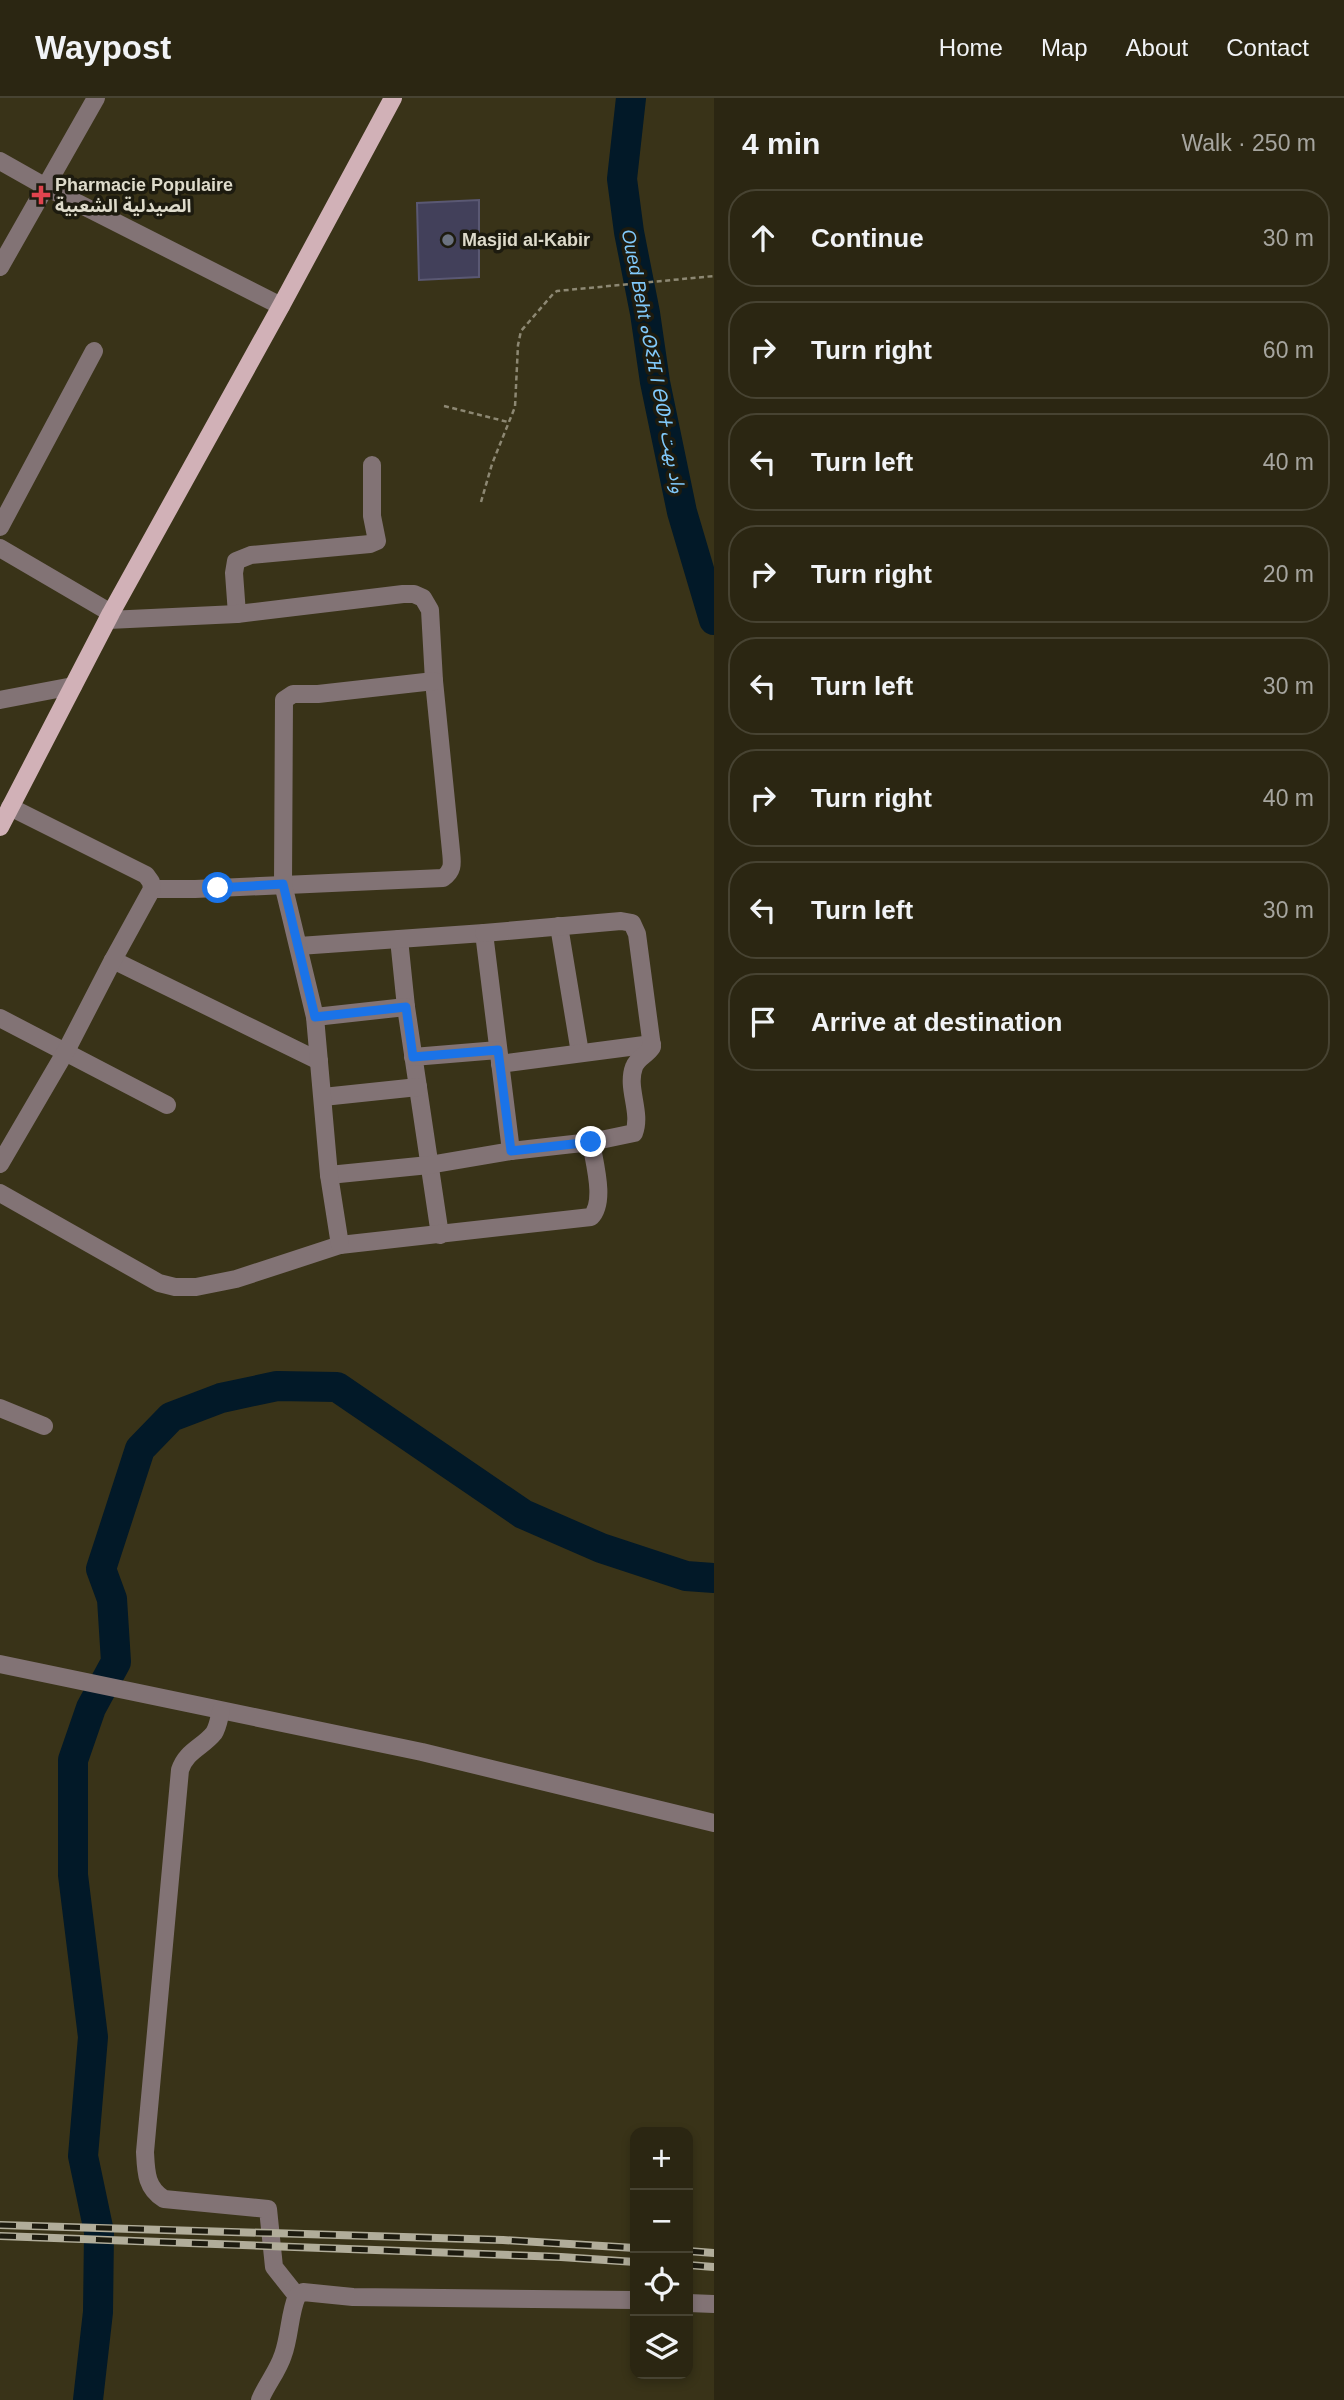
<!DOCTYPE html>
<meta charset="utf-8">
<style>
:root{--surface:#2b2612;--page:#373220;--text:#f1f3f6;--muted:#a6a59f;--line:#474332}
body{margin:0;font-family:Arial,"Noto Sans Arabic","Noto Sans Tifinagh",sans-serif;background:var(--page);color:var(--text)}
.controls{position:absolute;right:21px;bottom:21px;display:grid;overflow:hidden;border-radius:14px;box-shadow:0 4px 10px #0003}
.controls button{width:63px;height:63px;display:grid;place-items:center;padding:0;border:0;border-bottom:2px solid var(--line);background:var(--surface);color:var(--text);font:35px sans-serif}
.stop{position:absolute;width:21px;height:21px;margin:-16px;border:5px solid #1a73e8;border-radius:50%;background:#fff}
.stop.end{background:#1a73e8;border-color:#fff;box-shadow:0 2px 7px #0008}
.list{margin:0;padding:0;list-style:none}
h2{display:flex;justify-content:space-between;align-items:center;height:91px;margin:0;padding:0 28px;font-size:30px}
h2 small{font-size:23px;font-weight:400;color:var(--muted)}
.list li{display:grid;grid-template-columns:46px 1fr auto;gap:21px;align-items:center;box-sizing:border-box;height:98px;margin:0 14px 14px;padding:0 14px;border:2px solid var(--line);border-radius:28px}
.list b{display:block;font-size:26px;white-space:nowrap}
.list em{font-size:23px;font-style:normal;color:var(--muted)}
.icon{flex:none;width:38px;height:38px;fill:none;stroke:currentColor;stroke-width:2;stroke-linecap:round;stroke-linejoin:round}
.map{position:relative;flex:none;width:714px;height:2302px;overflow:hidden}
header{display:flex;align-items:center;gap:42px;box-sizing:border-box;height:98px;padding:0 35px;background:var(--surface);border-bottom:2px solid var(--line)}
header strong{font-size:33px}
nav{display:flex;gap:38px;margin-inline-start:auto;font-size:24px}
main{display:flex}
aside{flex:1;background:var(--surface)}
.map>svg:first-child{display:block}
</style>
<header>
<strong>Waypost</strong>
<nav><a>Home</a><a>Map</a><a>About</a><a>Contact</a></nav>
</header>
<main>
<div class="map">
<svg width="714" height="2302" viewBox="0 0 714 2302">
<rect width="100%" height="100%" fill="#393318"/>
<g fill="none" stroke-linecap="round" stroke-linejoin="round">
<g stroke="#021928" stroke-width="30">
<polyline points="631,0 622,81 629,134 645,215 655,284 682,414 714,522"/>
<polyline points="88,2302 98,2214 99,2134 83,2058 93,1939 73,1777 73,1662 91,1610 116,1564 112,1501 101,1471 140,1351 171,1319 221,1300 277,1288 337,1289 523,1416 601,1450 686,1478 714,1480"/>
</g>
</g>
<polygon fill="#42405a" stroke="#5a5873" stroke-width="2" points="479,102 479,179 419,182 417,105"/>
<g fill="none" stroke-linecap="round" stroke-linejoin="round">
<g stroke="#8d8873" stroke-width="2.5" stroke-dasharray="5 3.5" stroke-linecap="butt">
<polyline points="444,308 508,324"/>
<polyline points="481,404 492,366 515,309 518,247 521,233 553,196 557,193 714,178"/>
</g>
<g stroke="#827375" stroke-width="18">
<polyline points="0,63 46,89 281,208"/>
<polyline points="0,169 96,0"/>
<polyline points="0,429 94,253"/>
<polyline points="0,450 111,515"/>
<polyline points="237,516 234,475 236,463 251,457 370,446 377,443 372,418 372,367"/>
<path d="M 108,522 L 237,516 L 403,496 L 414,496 L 423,500 L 430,512 L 434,583 L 451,753 C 452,765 454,772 443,780 L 195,791 L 152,791"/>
<polyline points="0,602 73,588"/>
<polyline points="559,828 580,955"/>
<polyline points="399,841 406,909 440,1137"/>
<polyline points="299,848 484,835 511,1053"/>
<polyline points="113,862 319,963"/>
<polyline points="315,919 406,909"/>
<polyline points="0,920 167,1007"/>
<polyline points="413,959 498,952"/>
<polyline points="500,966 652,946"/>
<polyline points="323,999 418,989"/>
<polyline points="0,1066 66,953 113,862 152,791 151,784 146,777 10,709"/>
<polyline points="329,1077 429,1067 511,1053 591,1044"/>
<path d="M 0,1095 L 159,1185 L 175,1189 L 196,1189 L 236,1181 L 340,1147 L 591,1119 C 606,1104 594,1064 591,1044 L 634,1035 C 642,1014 626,990 634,969 C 637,960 647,957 652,949 L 637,836 L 632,825 L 621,823 L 484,835"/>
<polyline points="340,1147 329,1077 315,919 283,786 284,602 293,596 318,596 434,583"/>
<polyline points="0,1310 44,1328"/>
<polyline points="0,1566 422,1654 714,1725"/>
<path d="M 221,1613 C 219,1620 218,1629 214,1635 C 203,1649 186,1653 180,1672 L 145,2054 C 146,2074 146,2090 164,2101 L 268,2111 L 274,2169 L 297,2198"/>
<polyline points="688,2205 714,2206"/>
<path d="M 260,2302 C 266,2287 278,2273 283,2257 C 290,2238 289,2217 297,2198 L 303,2194 L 353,2199 L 635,2202"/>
</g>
<polyline stroke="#d1b1b7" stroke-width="18" points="0,729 111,515 281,208 393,0"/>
<defs>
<g id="rail">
<polyline points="0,2127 503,2142 635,2150"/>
<polyline points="0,2138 561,2159 635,2164"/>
<polyline points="688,2153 714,2155"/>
<polyline points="688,2167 714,2169"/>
</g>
</defs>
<use href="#rail" stroke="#b1ad9a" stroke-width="8"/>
<use href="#rail" stroke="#1d1b0f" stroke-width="5" stroke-dasharray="16" stroke-linecap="butt"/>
</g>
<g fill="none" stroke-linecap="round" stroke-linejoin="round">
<polyline stroke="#1a73e8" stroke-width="9" points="218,790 283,786 315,919 406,909 413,959 498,952 511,1053 591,1044"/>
</g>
<path fill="#e0444e" stroke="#1d1b0f" stroke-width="2.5" d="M37.5 86.5h7v7h7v7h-7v7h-7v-7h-7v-7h7z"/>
<circle fill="#6b7280" stroke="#1d1b0f" stroke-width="2.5" cx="448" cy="142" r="7"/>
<g text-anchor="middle" stroke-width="7" stroke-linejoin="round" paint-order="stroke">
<g font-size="18" font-weight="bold" fill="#dedbcb" stroke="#1d1b0f" text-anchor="start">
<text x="55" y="93">Pharmacie Populaire<tspan x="55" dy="21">الصيدلية الشعبية</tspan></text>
<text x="462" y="148">Masjid al-Kabir</text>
</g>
<g font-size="19" font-style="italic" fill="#81c9fa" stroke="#1d1b0f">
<text transform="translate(654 263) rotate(79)" y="7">Oued Beht ⴰⵙⵉⴼ ⵏ ⴱⵀⵜ واد بهت</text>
</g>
</g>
</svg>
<div class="controls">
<button>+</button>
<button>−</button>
<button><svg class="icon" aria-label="locate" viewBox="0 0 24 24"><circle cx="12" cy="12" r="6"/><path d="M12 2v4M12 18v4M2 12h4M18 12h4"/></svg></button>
<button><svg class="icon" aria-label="layers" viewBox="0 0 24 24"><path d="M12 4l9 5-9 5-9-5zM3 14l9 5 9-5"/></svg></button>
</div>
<div class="stop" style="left:218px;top:790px"></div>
<div class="stop end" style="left:591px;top:1044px"></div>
</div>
<aside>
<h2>4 min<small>Walk · 250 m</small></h2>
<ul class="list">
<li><svg class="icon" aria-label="ahead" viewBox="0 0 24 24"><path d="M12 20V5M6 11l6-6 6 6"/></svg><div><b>Continue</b></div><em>30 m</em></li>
<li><svg class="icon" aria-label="right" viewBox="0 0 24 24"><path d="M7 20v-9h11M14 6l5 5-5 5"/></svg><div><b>Turn right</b></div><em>60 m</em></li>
<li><svg class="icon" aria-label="left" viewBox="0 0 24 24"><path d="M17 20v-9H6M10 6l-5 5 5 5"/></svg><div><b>Turn left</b></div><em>40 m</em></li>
<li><svg class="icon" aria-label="right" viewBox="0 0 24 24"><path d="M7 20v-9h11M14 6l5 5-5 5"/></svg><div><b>Turn right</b></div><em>20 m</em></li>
<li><svg class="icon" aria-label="left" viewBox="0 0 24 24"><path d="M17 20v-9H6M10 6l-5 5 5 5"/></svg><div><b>Turn left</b></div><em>30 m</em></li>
<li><svg class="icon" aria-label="right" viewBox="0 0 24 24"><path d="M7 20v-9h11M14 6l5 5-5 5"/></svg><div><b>Turn right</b></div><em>40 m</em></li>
<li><svg class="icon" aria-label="left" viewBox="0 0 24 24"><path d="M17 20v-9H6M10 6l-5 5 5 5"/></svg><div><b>Turn left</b></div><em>30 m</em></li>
<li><svg class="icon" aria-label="arrive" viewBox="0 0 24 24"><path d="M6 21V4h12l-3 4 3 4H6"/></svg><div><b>Arrive at destination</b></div></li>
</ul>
</aside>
</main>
